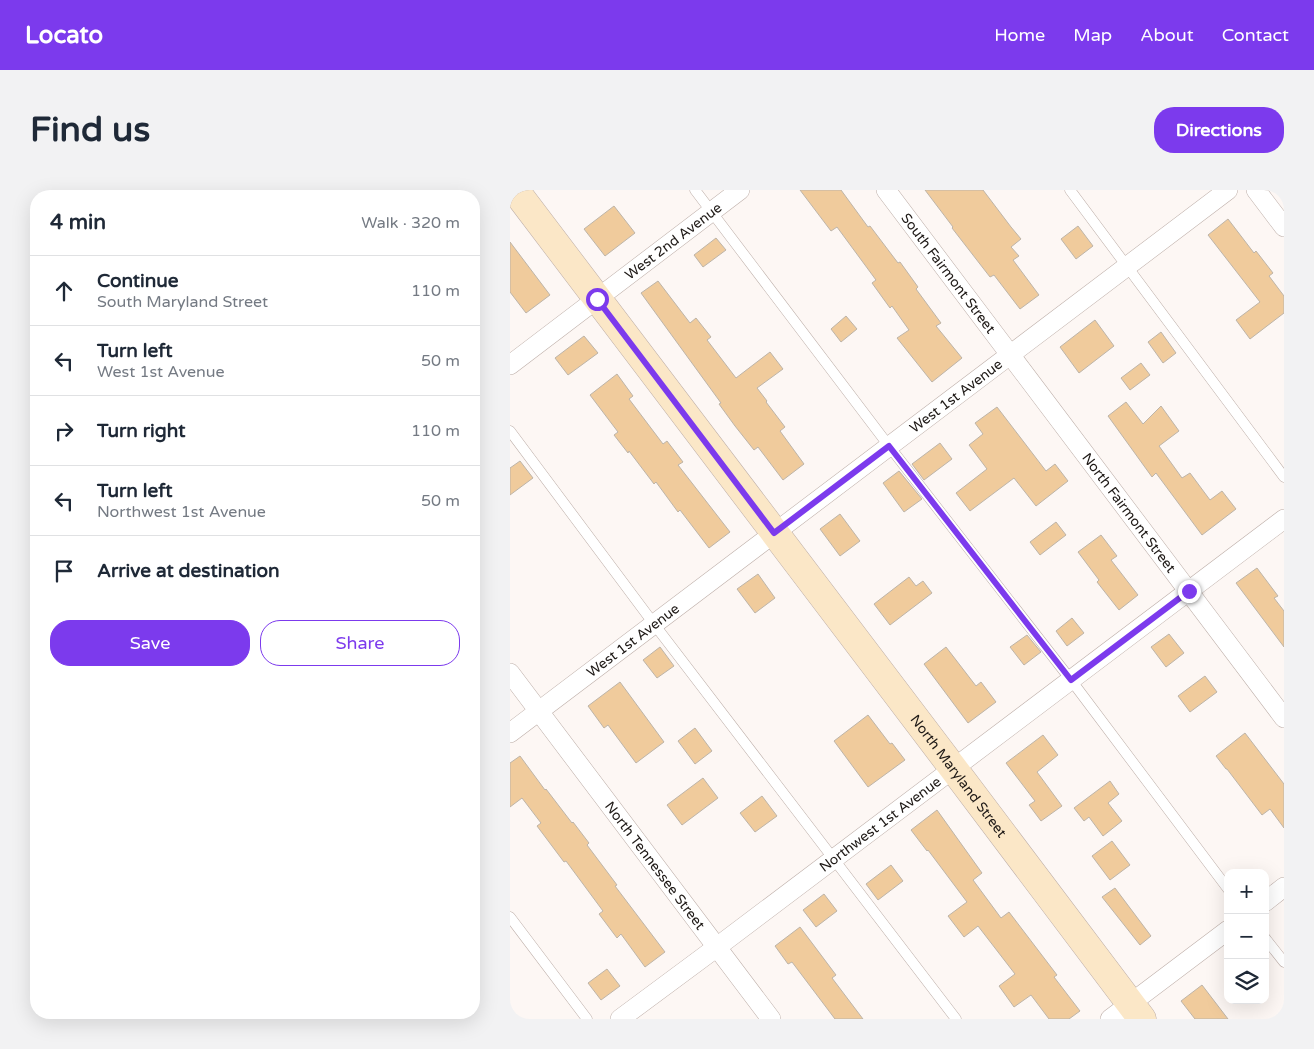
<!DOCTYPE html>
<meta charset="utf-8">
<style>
:root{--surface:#fff;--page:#f2f2f3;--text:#1f2937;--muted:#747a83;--line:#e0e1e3;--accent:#7c3aed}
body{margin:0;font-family:"Varela Round",sans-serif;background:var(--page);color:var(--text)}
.controls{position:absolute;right:15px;bottom:15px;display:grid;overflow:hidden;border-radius:10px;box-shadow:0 5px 20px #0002}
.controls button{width:45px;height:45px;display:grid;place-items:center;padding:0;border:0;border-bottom:1px solid var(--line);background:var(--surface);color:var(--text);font:25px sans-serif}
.stop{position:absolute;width:15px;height:15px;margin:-11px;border:4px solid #7c3aed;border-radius:50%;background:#fff}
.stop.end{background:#7c3aed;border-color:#fff;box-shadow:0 1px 5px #0008}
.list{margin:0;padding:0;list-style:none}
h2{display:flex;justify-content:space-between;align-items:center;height:65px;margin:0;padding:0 20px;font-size:21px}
h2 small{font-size:16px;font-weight:400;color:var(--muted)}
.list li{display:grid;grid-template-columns:32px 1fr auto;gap:15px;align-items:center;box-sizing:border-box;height:70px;padding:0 20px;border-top:1px solid var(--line)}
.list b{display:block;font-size:19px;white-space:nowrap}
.list p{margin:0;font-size:16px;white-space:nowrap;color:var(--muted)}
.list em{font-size:16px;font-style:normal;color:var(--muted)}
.actions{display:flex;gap:10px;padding:15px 20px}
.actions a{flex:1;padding:11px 0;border:1px solid var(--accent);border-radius:20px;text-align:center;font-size:18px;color:var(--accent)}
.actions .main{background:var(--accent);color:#fff}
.icon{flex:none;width:28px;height:28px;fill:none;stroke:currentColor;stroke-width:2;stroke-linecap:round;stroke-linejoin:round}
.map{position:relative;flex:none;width:774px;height:829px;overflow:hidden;border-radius:20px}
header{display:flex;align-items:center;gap:30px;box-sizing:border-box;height:70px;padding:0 25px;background:var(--accent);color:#fff}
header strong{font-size:24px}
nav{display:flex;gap:28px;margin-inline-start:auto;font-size:18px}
.intro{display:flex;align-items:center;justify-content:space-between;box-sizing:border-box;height:120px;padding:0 30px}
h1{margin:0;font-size:35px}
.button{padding:12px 22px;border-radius:20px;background:var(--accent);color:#fff;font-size:18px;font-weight:700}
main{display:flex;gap:30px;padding:0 30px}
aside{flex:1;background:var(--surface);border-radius:20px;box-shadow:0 5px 20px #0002}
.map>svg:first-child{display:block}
</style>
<header>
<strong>Locato</strong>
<nav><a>Home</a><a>Map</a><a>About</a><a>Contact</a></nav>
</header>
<div class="intro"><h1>Find us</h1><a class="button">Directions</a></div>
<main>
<aside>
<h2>4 min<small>Walk · 320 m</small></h2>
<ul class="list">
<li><svg class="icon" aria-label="ahead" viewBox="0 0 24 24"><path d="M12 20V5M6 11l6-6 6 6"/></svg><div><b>Continue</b><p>South Maryland Street</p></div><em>110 m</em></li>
<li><svg class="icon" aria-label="left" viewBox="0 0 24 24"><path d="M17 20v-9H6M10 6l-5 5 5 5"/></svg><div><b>Turn left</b><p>West 1st Avenue</p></div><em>50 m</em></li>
<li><svg class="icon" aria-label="right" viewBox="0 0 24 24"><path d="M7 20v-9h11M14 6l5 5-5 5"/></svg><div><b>Turn right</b></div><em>110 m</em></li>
<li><svg class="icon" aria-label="left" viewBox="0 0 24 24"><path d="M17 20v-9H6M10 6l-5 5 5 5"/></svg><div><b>Turn left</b><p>Northwest 1st Avenue</p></div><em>50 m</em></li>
<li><svg class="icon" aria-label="arrive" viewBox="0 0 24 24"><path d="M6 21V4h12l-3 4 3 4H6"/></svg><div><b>Arrive at destination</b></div></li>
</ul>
<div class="actions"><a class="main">Save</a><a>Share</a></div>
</aside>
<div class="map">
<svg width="774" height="829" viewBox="0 0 774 829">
<rect width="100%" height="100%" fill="#fdf7f4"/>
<g fill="#f0cb9c" stroke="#bdb4a8">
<polygon points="290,0 331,0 358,37 360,36 388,73 390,72 408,97 406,99 431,133 426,136 452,168 422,192 387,148 399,140 382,116 380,118 362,93 366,90 327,37 321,41"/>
<polygon points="415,0 473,0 501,37 511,49 501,57 509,66 503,70 529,105 510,119 484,85 480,87 442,38 443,37"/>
<polygon points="104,16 125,43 95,66 74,39"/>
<polygon points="718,29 744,63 746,61 763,83 759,86 774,106 774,123 740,149 726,130 750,112 698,45"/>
<polygon points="568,36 583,56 566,69 551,49"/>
<polygon points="206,48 216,60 193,77 184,65"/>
<polygon points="0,52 40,105 16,123 0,102"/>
<polygon points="148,91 180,133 186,128 201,147 197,150 226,188 260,162 273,179 247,198 257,211 256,212 275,237 270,241 294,274 273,290 248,257 244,260 225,236 209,214 211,213 131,103"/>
<polygon points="336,126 347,139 331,152 321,139"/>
<polygon points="585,130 604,156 569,183 550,157"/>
<polygon points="651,142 666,163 653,173 638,152"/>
<polygon points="74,146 88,163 58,185 45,168"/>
<polygon points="631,173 640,185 620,200 611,188"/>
<polygon points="107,184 123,206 119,209 153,254 157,251 173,272 168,275 220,342 199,358 170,320 168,322 146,292 144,294 119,261 118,263 104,245 108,242 80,205"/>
<polygon points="616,212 633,234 651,216 669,241 649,256 672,288 680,283 700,310 712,301 726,319 692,345 646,283 642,287 598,226"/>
<polygon points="487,217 536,281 545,274 558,291 526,316 504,288 460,321 446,303 477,279 459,255 473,244 465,233"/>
<polygon points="430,253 442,269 414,290 402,274"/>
<polygon points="10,271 23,288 0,305 0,278"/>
<polygon points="389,281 412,309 394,322 373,293"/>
<polygon points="330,324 350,351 330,366 310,339"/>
<polygon points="546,332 556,345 530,365 520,352"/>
<polygon points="591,345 607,366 601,370 628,405 609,420 587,392 589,390 568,362"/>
<polygon points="747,378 768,406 764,408 774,421 774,457 726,393"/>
<polygon points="248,384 265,408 245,423 227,399"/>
<polygon points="399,387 406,396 413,391 422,403 380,435 364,414"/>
<polygon points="562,428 574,443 557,456 546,441"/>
<polygon points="659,444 674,463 656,477 641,457"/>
<polygon points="517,445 531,462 514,475 500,457"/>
<polygon points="150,457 164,476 147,488 133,470"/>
<polygon points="436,457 466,496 471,492 486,512 458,533 414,474"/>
<polygon points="695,486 707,502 680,522 668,506"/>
<polygon points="110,492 154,552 126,573 98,535 94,538 78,516"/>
<polygon points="358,525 380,554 382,553 395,570 358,597 324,551"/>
<polygon points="185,538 202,561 185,574 168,551"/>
<polygon points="735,543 774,594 774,638 760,619 752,625 717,579 716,579 706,566"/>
<polygon points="533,545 548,565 527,582 552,616 531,631 519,615 525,611 496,573"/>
<polygon points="10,566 35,600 36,599 62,633 63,632 79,653 77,655 107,695 105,696 155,762 135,777 111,744 107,748 89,724 93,721 56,671 54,672 27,636 31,633 12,608 0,617 0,573"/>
<polygon points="193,588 208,608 172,635 157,615"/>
<polygon points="600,591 609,604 598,613 612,631 593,646 579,627 574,631 564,618"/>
<polygon points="252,606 267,626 245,642 230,623"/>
<polygon points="427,620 472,683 463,690 491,728 499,722 547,785 544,787 570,821 559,829 539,829 521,805 504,817 489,796 505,784 468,736 454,747 438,726 457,712 418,660 417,661 401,640"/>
<polygon points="602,651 620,675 600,690 582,666"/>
<polygon points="381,675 393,691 368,710 356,694"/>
<polygon points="605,698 641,746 630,755 592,707"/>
<polygon points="314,704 327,721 306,737 293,720"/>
<polygon points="290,737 326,785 322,788 353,829 325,829 282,772 278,774 265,756"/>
<polygon points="97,779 110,796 91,810 78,793"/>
<polygon points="692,795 718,829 685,829 671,811"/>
</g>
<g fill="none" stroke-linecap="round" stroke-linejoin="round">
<defs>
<g id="lane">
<polyline points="185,0 379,256 561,490 718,699"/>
<polyline points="560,0 774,287"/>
<polyline points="0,241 144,434 446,829"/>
<polyline points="0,727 77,829"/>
<polyline points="755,748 774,772"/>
</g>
<g id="street">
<path id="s1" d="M 376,0 L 774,528"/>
<polyline points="746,0 774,37"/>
<path id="s2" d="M 0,175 L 230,0"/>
<path id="s3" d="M 0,483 L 261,829"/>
<path id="s4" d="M 0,543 L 718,0"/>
<polyline points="755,712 774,697"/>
<path id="s5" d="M 110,829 L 207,757 L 774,329"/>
<polyline points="600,829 718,740"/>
</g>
<g id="secondary">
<path id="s6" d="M 5,0 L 443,578 L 632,829"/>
</g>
</defs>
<use href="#lane" stroke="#bdaea8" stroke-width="11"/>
<use href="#street" stroke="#bdaea8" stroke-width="20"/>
<use href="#secondary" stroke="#bdaea8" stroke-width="29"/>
<use href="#lane" stroke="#fff" stroke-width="10"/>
<use href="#street" stroke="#fff" stroke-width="19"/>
<use href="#secondary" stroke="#fbe7c7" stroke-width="28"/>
</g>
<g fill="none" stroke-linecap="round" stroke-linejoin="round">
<polyline stroke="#7c3aed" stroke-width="6" points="87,109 264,343 379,256 561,490 679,401"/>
</g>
<g text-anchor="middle" stroke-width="4" stroke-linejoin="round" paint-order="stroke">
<g font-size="14" fill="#1e1916" stroke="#fdf7f4">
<text dy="5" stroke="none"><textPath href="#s2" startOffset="205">West 2nd Avenue</textPath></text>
<text dy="5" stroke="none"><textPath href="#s1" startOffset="104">South Fairmont Street</textPath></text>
<text dy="5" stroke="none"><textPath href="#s4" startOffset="559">West 1st Avenue</textPath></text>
<text dy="5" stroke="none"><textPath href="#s1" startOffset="404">North Fairmont Street</textPath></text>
<text dy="5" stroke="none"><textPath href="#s4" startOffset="154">West 1st Avenue</textPath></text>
<text dy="5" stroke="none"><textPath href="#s6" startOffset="735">North Maryland Street</textPath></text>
<text dy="5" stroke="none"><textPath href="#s5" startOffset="325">Northwest 1st Avenue</textPath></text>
<text dy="5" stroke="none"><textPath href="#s3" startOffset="241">North Tennessee Street</textPath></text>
</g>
</g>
</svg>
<div class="controls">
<button>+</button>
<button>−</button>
<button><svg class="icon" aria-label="layers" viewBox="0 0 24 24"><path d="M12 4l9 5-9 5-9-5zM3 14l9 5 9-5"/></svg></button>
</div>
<div class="stop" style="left:87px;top:109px"></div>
<div class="stop end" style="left:679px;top:401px"></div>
</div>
</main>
